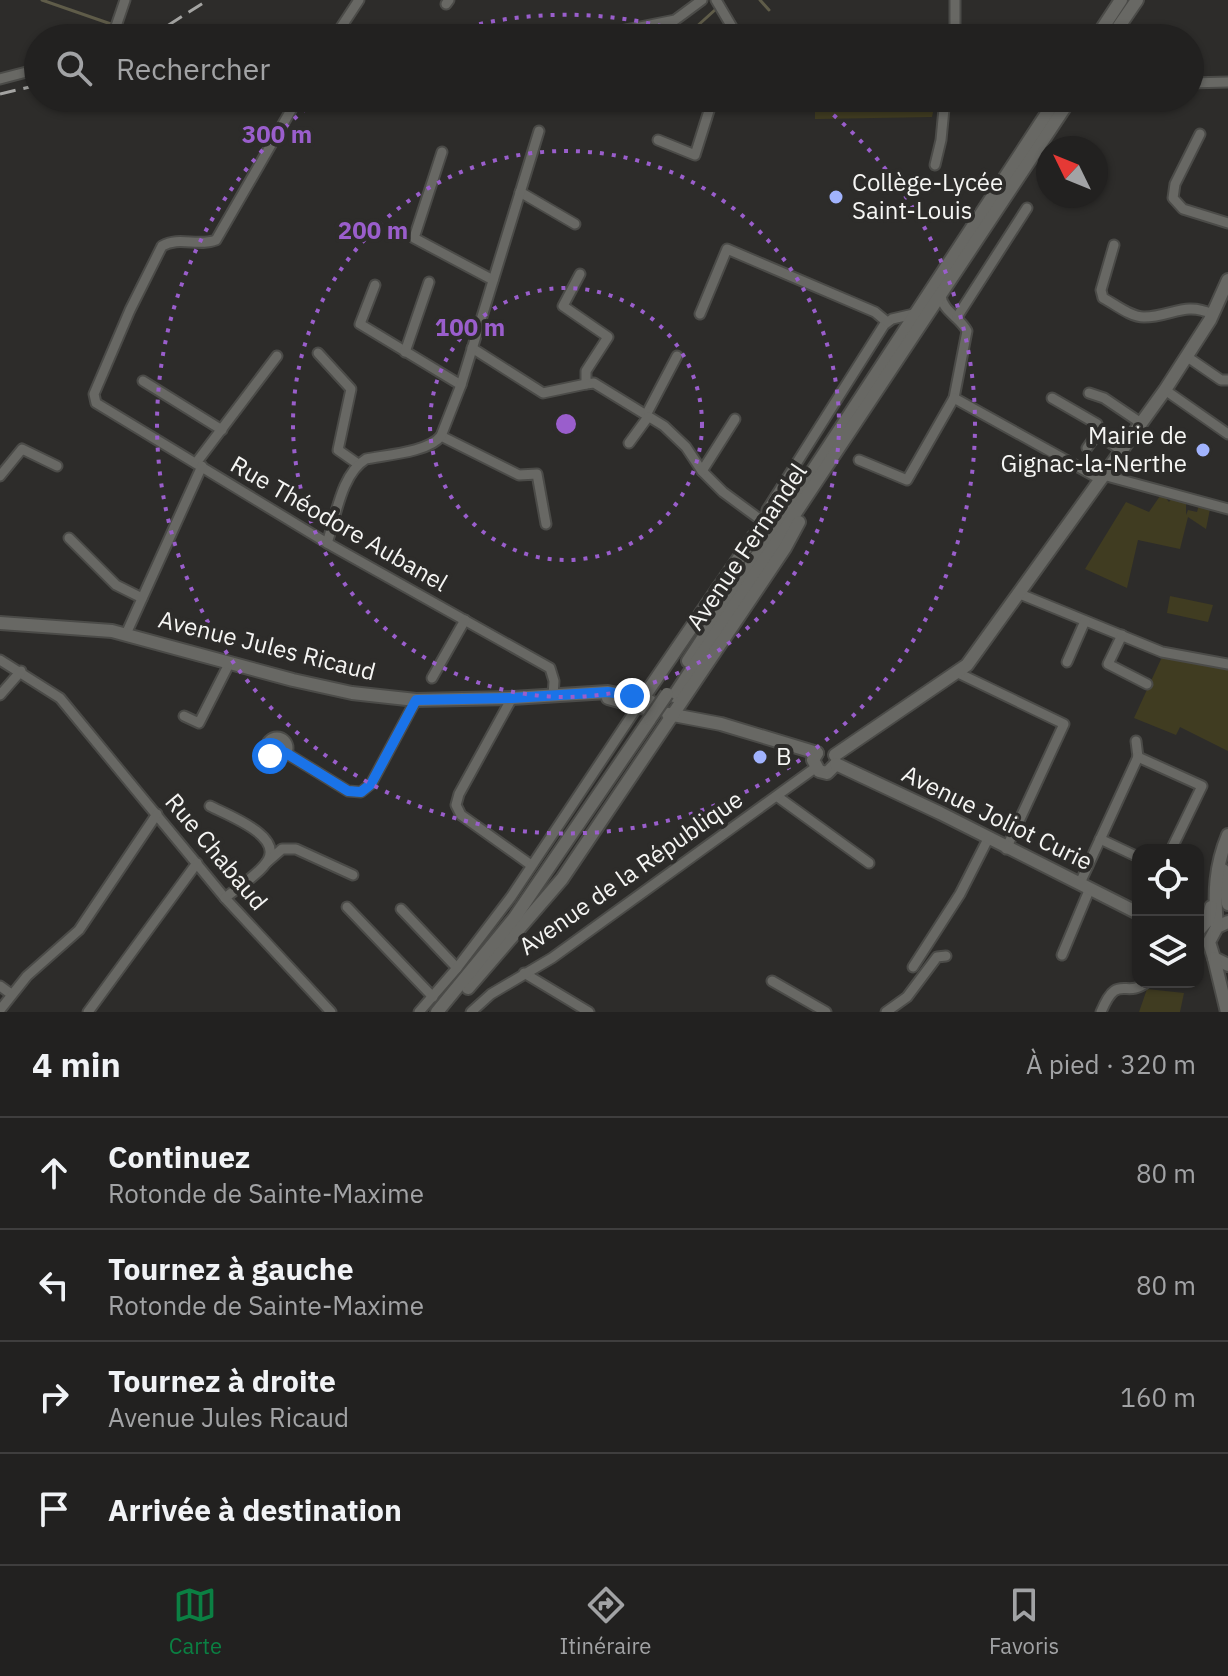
<!DOCTYPE html>
<html lang="fr">
<meta charset="utf-8">
<style>
:root{--surface:#222120;--page:#2a2929;--text:#f1f3f6;--muted:#a2a3a5;--line:#3f3e3e;--accent:#0b8043}
body{margin:0;font-family:"IBM Plex Sans",sans-serif;background:var(--page);color:var(--text)}
.controls{position:absolute;right:24px;bottom:24px;display:grid;overflow:hidden;border-radius:16px;box-shadow:0 2px 6px #0004}
.controls button{width:72px;height:72px;display:grid;place-items:center;padding:0;border:0;border-bottom:2px solid var(--line);background:var(--surface);color:var(--text);font:40px sans-serif}
.compass{position:absolute;left:1036px;top:136px;width:72px;height:72px;border-radius:50%;background:var(--surface);box-shadow:0 2px 6px #0004;rotate:313deg}
.stop{position:absolute;width:24px;height:24px;margin:-18px;border:6px solid #1a73e8;border-radius:50%;background:#fff}
.stop.end{background:#1a73e8;border-color:#fff;box-shadow:0 2px 8px #0008}
.list{margin:0;padding:0;list-style:none}
h2{display:flex;justify-content:space-between;align-items:center;height:104px;margin:0;padding:0 32px;font-size:34px}
h2 small{font-size:26px;font-weight:400;color:var(--muted)}
.list li{display:grid;grid-template-columns:52px 1fr auto;gap:24px;align-items:center;box-sizing:border-box;height:112px;padding:0 32px;border-top:2px solid var(--line)}
.list b{display:block;font-size:30px;white-space:nowrap}
.list p{margin:0;font-size:26px;white-space:nowrap;color:var(--muted)}
.list em{font-size:26px;font-style:normal;color:var(--muted)}
.icon{flex:none;width:44px;height:44px;fill:none;stroke:currentColor;stroke-width:2;stroke-linecap:round;stroke-linejoin:round}
.map{position:relative;flex:none;width:1228px;height:1012px;overflow:hidden}
.search{position:absolute;background:var(--surface);box-shadow:0 2px 6px #0004;left:24px;right:24px;top:24px;height:88px;display:flex;align-items:center;gap:20px;box-sizing:border-box;padding:0 28px;border-radius:44px;color:var(--muted);font-size:30px}
.sheet{height:552px;background:var(--surface)}
nav{display:flex;justify-content:space-around;align-items:center;box-sizing:border-box;height:112px;border-top:2px solid var(--line);background:var(--surface);font-size:22px;color:var(--muted)}
nav a{display:grid;justify-items:center;gap:4px}
nav .on{color:var(--accent)}
.map>svg:first-child{display:block}
</style>
<div class="map">
<svg width="1228" height="1012" viewBox="0 0 1228 1012">
<rect width="100%" height="100%" fill="#2d2c2a"/>
<g fill="#403c21">
<polygon points="805,98 936,98 932,117 818,119 815,119 815,110"/>
<polygon points="1160,496 1165,497 1169,502 1171,499 1186,503 1186,515 1188,510 1197,512 1199,505 1210,509 1206,529 1188,517 1180,549 1138,540 1127,588 1085,569 1126,502 1149,512"/>
<polygon points="1170,596 1213,605 1208,622 1167,613"/>
<polygon points="1162,657 1228,670 1228,751 1180,727 1176,735 1134,718"/>
<polygon points="1147,989 1184,993 1180,1012 1139,1012"/>
</g>
<g fill="none" stroke-linecap="round" stroke-linejoin="round">
<g stroke="#5f5c49" stroke-width="3">
<polyline points="42,0 111,24"/>
<polyline points="760,0 769,10"/>
<polyline points="124,27 149,33"/>
<polyline points="961,30 1086,27"/>
<polyline points="889,33 947,32"/>
<polyline points="157,35 168,38"/>
<polyline points="684,38 716,9"/>
<path d="M 421,98 C 471,109 519,108 568,98"/>
</g>
<defs>
<g id="street">
<polyline points="716,0 732,27 731,38"/>
<polyline points="446,4 449,0"/>
<polyline points="112,38 125,0"/>
<polyline points="334,38 359,0"/>
<polyline points="585,38 675,20 702,0"/>
<polyline points="955,38 955,0"/>
<polyline points="0,79 38,69"/>
<polyline points="1190,83 1228,82"/>
<path d="M 298,98 L 216,240 C 198,247 179,236 162,246 L 130,310 L 94,394 L 96,403 L 327,543 L 550,668 L 554,681 L 553,696"/>
<polyline points="1200,134 1175,184 1173,198 1183,209 1228,223"/>
<polyline points="658,140 695,155 713,98"/>
<polyline points="442,152 414,238 493,280"/>
<polyline points="935,165 941,140 945,98"/>
<polyline points="520,192 575,224"/>
<path d="M 1114,245 L 1101,290 L 1103,298 C 1115,304 1130,317 1144,317 C 1171,317 1185,301 1212,314"/>
<polyline points="580,274 563,306 608,337 586,371 586,384 594,383 664,426 686,447 702,471 723,492 765,523 767,510 884,325 892,319 918,313"/>
<polyline points="375,285 360,324 461,385"/>
<path d="M 941,295 C 942,311 960,317 967,331 L 954,398 L 1100,479"/>
<polyline points="700,314 727,249 875,312 887,322"/>
<polyline points="957,317 1027,208"/>
<polyline points="472,348 543,393 586,384"/>
<polyline points="405,352 429,282"/>
<polyline points="318,353 351,389 338,450 358,464"/>
<polyline points="1186,356 1221,380 1228,380"/>
<polyline points="143,381 222,430"/>
<polyline points="1165,390 1228,434"/>
<polyline points="1089,393 1104,398 1141,423"/>
<polyline points="1052,398 1097,424 1099,431 1087,448"/>
<polyline points="646,415 677,356"/>
<polyline points="1097,434 1121,450"/>
<polyline points="441,436 519,475 537,474 546,524"/>
<polyline points="629,443 648,417"/>
<polyline points="859,460 907,480 954,398"/>
<polyline points="196,463 277,356"/>
<polyline points="702,471 735,419"/>
<polyline points="1103,475 1228,509"/>
<polyline points="0,476 22,449 57,466"/>
<polyline points="69,538 116,585 142,598"/>
<path d="M 327,543 C 336,517 341,474 366,459 C 386,455 429,452 441,436 L 461,385 L 539,131"/>
<polyline points="1020,594 1162,652 1228,664"/>
<polyline points="126,634 202,466"/>
<polyline points="1122,635 1108,664 1147,684"/>
<polyline points="0,660 60,698 225,898 331,1012"/>
<polyline points="1067,662 1085,621"/>
<polyline points="956,672 1064,724 1006,849"/>
<polyline points="432,678 465,620"/>
<polyline points="0,695 21,671"/>
<polyline points="512,698 459,794 456,805 461,815 531,865"/>
<polyline points="184,716 199,723 229,664"/>
<circle cx="277" cy="748" r="11"/>
<polyline points="1136,741 1138,757"/>
<polyline points="286,753 348,791 361,792 371,784 416,700"/>
<polyline points="1138,757 1202,786 1171,850"/>
<polyline points="778,797 869,863"/>
<path d="M 210,806 C 227,815 282,835 268,860 C 260,874 238,887 225,898"/>
<polyline points="1100,839 1138,857"/>
<polyline points="267,862 282,849 296,849 353,875"/>
<polyline points="1080,883 1138,757"/>
<polyline points="347,907 433,997"/>
<polyline points="401,909 457,968"/>
<polyline points="1062,955 1090,888"/>
<polyline points="913,967 960,894 988,839"/>
<polyline points="524,973 589,1012"/>
<polyline points="772,981 826,1012"/>
<polyline points="0,986 11,994"/>
<polyline points="0,1010 27,976 79,930 157,814"/>
<polyline points="88,1012 197,863"/>
<polyline points="419,1012 457,968 511,897 640,703"/>
<polyline points="471,1012 491,994 552,958 815,768"/>
<polyline points="886,1012 907,997 937,957 946,956"/>
<path d="M 1101,1012 C 1118,971 1125,1000 1147,982"/>
</g>
<g id="secondary">
<polyline points="1096,38 1121,0"/>
<polyline points="1111,38 1137,0"/>
<polyline points="0,623 112,631 293,680 352,693 416,700 512,698 608,692 650,701"/>
<polyline points="688,661 1057,98"/>
<polyline points="674,696 1071,98"/>
<polyline points="608,698 645,708"/>
<polyline points="643,698 754,536 792,489"/>
<polyline points="668,714 721,724 817,753"/>
<polyline points="817,753 813,760 819,771 827,773 836,764"/>
<polyline points="835,755 967,665 1165,390 1210,320 1228,280"/>
<polyline points="836,764 940,813 1138,913"/>
<polyline points="1223,870 1228,904"/>
<polyline points="1228,922 1217,927 1209,942 1214,958 1228,965"/>
<path d="M 1217,927 C 1214,894 1215,866 1228,835"/>
<polyline points="1198,931 1208,920 1211,907"/>
<polyline points="1214,958 1227,1012"/>
<polyline points="468,988 562,879 785,548 799,522"/>
<polyline points="437,1012 515,917 650,719"/>
</g>
</defs>
<use href="#street" stroke="#4b4b48" stroke-width="13"/>
<use href="#secondary" stroke="#4b4b48" stroke-width="16"/>
<use href="#street" stroke="#686864" stroke-width="9"/>
<use href="#secondary" stroke="#686864" stroke-width="12"/>
<g stroke="#a4a4a2" stroke-width="3" stroke-dasharray="16 8" stroke-linecap="butt">
<polyline points="148,38 208,0"/>
<polyline points="0,94 38,85"/>
</g>
<defs>
<polyline id="secondary-bridge" points="650,719 667,694"/>
</defs>
<use href="#secondary-bridge" stroke="#4b4b48" stroke-width="16" stroke-linecap="butt"/>
<use href="#secondary-bridge" stroke="#686864" stroke-width="12"/>
</g>
<g fill="none" stroke-linecap="round" stroke-linejoin="round">
<polyline stroke="#1a73e8" stroke-width="10" points="270,756 281,758 286,753 348,791 361,792 371,784 416,700 512,698 608,692 632,696"/>
</g>
<g fill="none" stroke="#9a5ecc" stroke-width="4" stroke-dasharray="4 8">
<circle cx="566" cy="424" r="136"/>
<circle cx="566" cy="424" r="273"/>
<path d="M433 37A409 409 0 0 1 699 37M815 100A409 409 0 1 1 317 100"/>
</g>
<g fill="#a1b3fd" stroke="#2d2c2a" stroke-width="3">
<circle cx="836" cy="197" r="8"/>
<circle cx="1203" cy="450" r="8"/>
<circle cx="760" cy="757" r="8"/>
</g>
<g text-anchor="middle" stroke-width="8" stroke-linejoin="round" paint-order="stroke">
<g font-size="24" fill="#f5f5f3" stroke="#2d2c2a" text-anchor="start">
<text x="852" y="191">Collège-Lycée<tspan x="852" dy="28">Saint-Louis</tspan></text>
<text x="1187" y="444" text-anchor="end">Mairie de<tspan x="1187" dy="28">Gignac-la-Nerthe</tspan></text>
<text x="776" y="765">B</text>
</g>
<g font-size="24" fill="#f5f5f3" stroke="#2d2c2a">
<text transform="translate(339 524) rotate(30)" y="8">Rue Théodore Aubanel</text>
<text transform="translate(747 547) rotate(-56)" y="8">Avenue Fernandel</text>
<text transform="translate(267 646) rotate(14)" y="8">Avenue Jules Ricaud</text>
<text transform="translate(997 818) rotate(26)" y="8">Avenue Joliot Curie</text>
<text transform="translate(216 852) rotate(50)" y="8">Rue Chabaud</text>
<text transform="translate(631 873) rotate(-35)" y="8">Avenue de la République</text>
</g>
</g>
<circle cx="566" cy="424" r="12" fill="#9a5ecc" stroke="#2d2c2a" stroke-width="4"/>
<g font-size="24" text-anchor="middle" font-weight="bold" fill="#9a5ecc" stroke="#2d2c2a" stroke-width="8" stroke-linejoin="round" paint-order="stroke">
<text x="277" y="143">300 m</text>
<text x="373" y="239">200 m</text>
<text x="470" y="336">100 m</text>
</g>
</svg>
<div class="controls">
<button><svg class="icon" aria-label="locate" viewBox="0 0 24 24"><circle cx="12" cy="12" r="6"/><path d="M12 2v4M12 18v4M2 12h4M18 12h4"/></svg></button>
<button><svg class="icon" aria-label="layers" viewBox="0 0 24 24"><path d="M12 4l9 5-9 5-9-5zM3 14l9 5 9-5"/></svg></button>
</div>
<svg class="compass" viewBox="-18 -18 36 36"><path d="M0-13l5 13h-10z" fill="#e53935"/><path d="M0 13l5-13h-10z" fill="#a2a3a5"/></svg>
<div class="stop" style="left:270px;top:756px"></div>
<div class="stop end" style="left:632px;top:696px"></div>
<div class="search"><svg class="icon" aria-label="search" viewBox="0 0 24 24"><circle cx="10" cy="10" r="6"/><path d="M15 15l6 6"/></svg>Rechercher</div>
</div>
<section class="sheet">
<h2>4 min<small>À pied · 320 m</small></h2>
<ul class="list">
<li><svg class="icon" aria-label="ahead" viewBox="0 0 24 24"><path d="M12 20V5M6 11l6-6 6 6"/></svg><div><b>Continuez</b><p>Rotonde de Sainte-Maxime</p></div><em>80 m</em></li>
<li><svg class="icon" aria-label="left" viewBox="0 0 24 24"><path d="M17 20v-9H6M10 6l-5 5 5 5"/></svg><div><b>Tournez à gauche</b><p>Rotonde de Sainte-Maxime</p></div><em>80 m</em></li>
<li><svg class="icon" aria-label="right" viewBox="0 0 24 24"><path d="M7 20v-9h11M14 6l5 5-5 5"/></svg><div><b>Tournez à droite</b><p>Avenue Jules Ricaud</p></div><em>160 m</em></li>
<li><svg class="icon" aria-label="arrive" viewBox="0 0 24 24"><path d="M6 21V4h12l-3 4 3 4H6"/></svg><div><b>Arrivée à destination</b></div></li>
</ul>
</section>
<nav>
<a class="on"><svg class="icon" aria-label="map" viewBox="0 0 24 24"><path d="M3 6l6-2 6 2 6-2v14l-6 2-6-2-6 2zM9 4v14M15 6v14"/></svg>Carte</a>
<a><svg class="icon" aria-label="directions" viewBox="0 0 24 24"><path d="M12 3l9 9-9 9-9-9zM9 14v-3h6M13 9l2 2-2 2"/></svg>Itinéraire</a>
<a><svg class="icon" aria-label="saved" viewBox="0 0 24 24"><path d="M7 4h10v16l-5-4-5 4z"/></svg>Favoris</a>
</nav>
